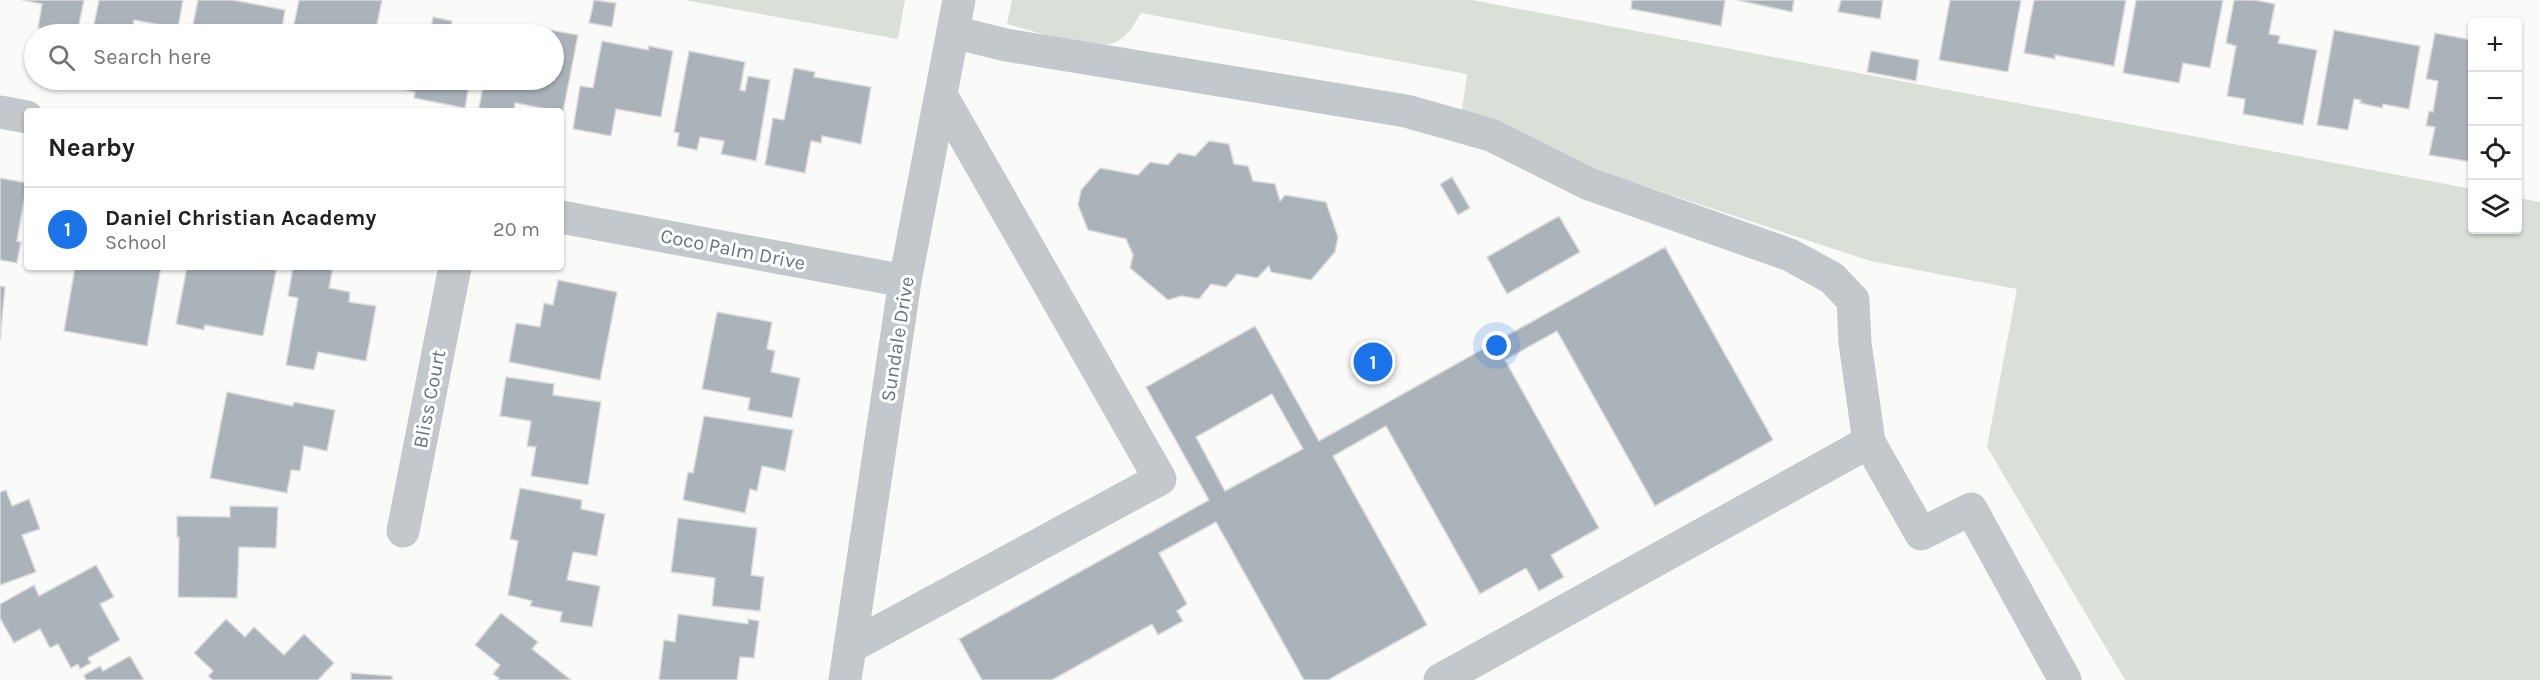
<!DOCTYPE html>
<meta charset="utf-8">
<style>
:root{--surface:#fff;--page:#f2f2f2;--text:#202124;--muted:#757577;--line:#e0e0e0;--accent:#1a73e8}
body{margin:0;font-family:Karla,sans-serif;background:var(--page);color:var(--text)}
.controls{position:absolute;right:18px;top:18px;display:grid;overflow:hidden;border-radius:6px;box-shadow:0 2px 4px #0004}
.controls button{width:54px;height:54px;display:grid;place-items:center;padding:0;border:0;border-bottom:2px solid var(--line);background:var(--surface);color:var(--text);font:30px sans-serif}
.you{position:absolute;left:1497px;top:346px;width:21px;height:21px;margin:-15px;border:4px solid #fff;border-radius:50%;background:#1a73e8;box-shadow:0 0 0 9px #1a73e833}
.badge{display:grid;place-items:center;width:39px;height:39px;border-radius:50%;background:var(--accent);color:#fff;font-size:20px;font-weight:700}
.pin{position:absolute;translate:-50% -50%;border:3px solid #fff;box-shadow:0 2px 6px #0006}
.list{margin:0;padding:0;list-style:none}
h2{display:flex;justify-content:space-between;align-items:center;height:78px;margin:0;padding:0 24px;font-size:26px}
h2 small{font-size:20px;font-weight:400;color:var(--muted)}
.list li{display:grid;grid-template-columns:39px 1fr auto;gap:18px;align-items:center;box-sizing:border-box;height:84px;padding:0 24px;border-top:2px solid var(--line)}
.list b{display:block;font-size:22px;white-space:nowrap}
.list p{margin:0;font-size:20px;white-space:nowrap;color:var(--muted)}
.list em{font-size:20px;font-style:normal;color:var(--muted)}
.icon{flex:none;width:33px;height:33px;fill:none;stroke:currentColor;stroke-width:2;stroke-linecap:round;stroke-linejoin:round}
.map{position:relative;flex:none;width:2540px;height:680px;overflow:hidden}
.search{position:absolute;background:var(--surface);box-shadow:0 2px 4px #0004;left:24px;top:24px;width:540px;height:66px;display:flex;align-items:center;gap:15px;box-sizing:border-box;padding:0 21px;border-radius:33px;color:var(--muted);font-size:22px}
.panel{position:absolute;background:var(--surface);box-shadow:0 2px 4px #0004;left:24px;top:108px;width:540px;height:162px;border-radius:6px}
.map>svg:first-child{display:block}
</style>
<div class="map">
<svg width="2540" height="680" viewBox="0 0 2540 680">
<rect width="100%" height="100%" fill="#fafaf8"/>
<g fill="#dadfd7">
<polygon points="684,0 905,0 898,39"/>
<path d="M 1012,0 L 1472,0 L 2472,189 L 2472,230 L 2518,230 L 2518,198 L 2540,202 L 2540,680 L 2125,680 L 1987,447 L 2017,289 L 1870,261 L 1560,158 L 1461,117 L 1467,74 L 1141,13 C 1134,25 1127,38 1113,43 C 1094,51 1029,30 1007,24 Z"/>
</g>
<g fill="#aab3b9" stroke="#dcdcda" stroke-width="1.5" fill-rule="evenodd">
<polygon points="22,0 84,0 77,34 38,28 42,4"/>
<polygon points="99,0 183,0 178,28 134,20 131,34 92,34"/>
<polygon points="198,0 233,0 285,10 281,34 191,34"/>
<polygon points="299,0 382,0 375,34 292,34"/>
<polygon points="594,0 616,3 612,27 589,23"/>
<polygon points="1632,0 1725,0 1721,26 1631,9"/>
<polygon points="1737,0 1794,0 1792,12"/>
<polygon points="1841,0 1883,0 1880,19 1838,12"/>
<polygon points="1950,0 2021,0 2008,72 1939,60"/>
<polygon points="2034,0 2126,0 2114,66 2055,55 2055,59 2024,53"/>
<polygon points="2136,0 2223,0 2210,68 2183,63 2179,83 2123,73"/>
<polygon points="2234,0 2255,0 2275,4 2269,34 2280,36 2278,43 2317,50 2303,125 2243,114 2245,99 2227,96 2236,46 2226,43"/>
<polygon points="433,17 452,21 449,34 430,34"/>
<polygon points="523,25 578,35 563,112 515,103 514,111 479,108 484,80 554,80 554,34 522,34"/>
<polygon points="393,28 424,34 391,34"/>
<polygon points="2334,30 2420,46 2409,109 2383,104 2382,108 2360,103 2361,100 2354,99 2348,130 2317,125"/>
<polygon points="2435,33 2472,40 2470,67 2472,68 2472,162 2429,155 2435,127 2426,126 2429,111 2433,112 2438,81 2426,79"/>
<polygon points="602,41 648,50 649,46 673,51 661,117 616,109 611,136 573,129 580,86 593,88"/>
<polygon points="689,51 745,62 740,90 745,91 748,76 770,80 756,161 721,154 724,141 700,137 697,150 677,146 679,133 674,132"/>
<polygon points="1871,51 1919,60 1916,81 1867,72"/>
<polygon points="794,68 815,72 814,77 871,87 861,144 822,136 821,143 811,141 805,173 765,165 773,118 784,120"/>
<polygon points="383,80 470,80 465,108 414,98 415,92 381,85"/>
<polygon points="1209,141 1229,144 1234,164 1248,166 1253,181 1275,184 1280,201 1285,195 1326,202 1338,237 1335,252 1311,280 1271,272 1269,266 1257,278 1237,274 1226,287 1211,284 1199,299 1181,296 1168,300 1130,268 1133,255 1126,239 1088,230 1078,205 1081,190 1100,168 1138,175 1150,162 1168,165 1178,153 1195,156"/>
<polygon points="1452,177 1470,208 1458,215 1440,184"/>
<polygon points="0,178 27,183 17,241 21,242 17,263 0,260"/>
<polygon points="1559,216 1580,252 1507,294 1487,257"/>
<path d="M 1665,247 L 1773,440 L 1655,506 L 1557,331 L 1505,360 L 1599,528 L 1551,555 L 1564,577 L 1539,591 L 1526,568 L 1480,594 L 1386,426 L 1333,456 L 1427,625 L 1328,680 L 1304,680 L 1216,522 L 1159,553 L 1187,604 L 1177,611 L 1183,621 L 1158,635 L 1152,624 L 1052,680 L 982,680 L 959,639 L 1209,500 L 1146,387 L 1255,326 L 1319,441 ZM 1272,394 L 1303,449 L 1225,491 L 1196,437 Z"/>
<polygon points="75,267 161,267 147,346 64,331"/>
<polygon points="187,267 277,267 263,336 205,325 204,330 176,324"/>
<polygon points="293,267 333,267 329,288 350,292 349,302 376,306 366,361 318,352 314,370 286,365 298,298 288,296"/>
<polygon points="558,280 617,292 600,380 509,362 516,323 540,327 544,303 553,305"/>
<polygon points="0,286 5,287 0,340"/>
<polygon points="717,312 772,322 767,349 775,351 771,372 800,378 792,418 748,410 750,398 702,389"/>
<polygon points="506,377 554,384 553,395 601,402 588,485 531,476 536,447 527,446 531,421 500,416"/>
<polygon points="227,392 293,406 294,402 335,410 327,451 304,446 300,471 291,470 287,493 210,478"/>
<polygon points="704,416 793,430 785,471 762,466 757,491 750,489 745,513 683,500 688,472 693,473"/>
<polygon points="520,488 582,500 581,509 605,514 597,556 573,552 567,580 600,586 592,627 560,622 562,612 530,606 532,601 508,595 518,541 510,539"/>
<polygon points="6,490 12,506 29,499 40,529 22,535 36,572 0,585 0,492"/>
<polygon points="230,506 278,507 276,548 239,547 237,598 178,597 179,537 177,537 177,516 230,517"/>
<polygon points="678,518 757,528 751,575 764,577 760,611 712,606 715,578 671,572"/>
<polygon points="96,565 114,597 100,604 120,640 88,658 91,663 80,669 78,664 71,668 58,644 50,648 40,629 14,643 0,618 0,604 34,585 39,596"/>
<polygon points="501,613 538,642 532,649 571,680 498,680 499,678 493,674 500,665 475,645"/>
<polygon points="678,614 748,624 748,619 759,621 754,658 740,657 737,680 659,680 664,640 675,642"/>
<polygon points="226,619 245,637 254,627 284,655 304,634 334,663 318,680 213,680 208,676 213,671 194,653"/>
<polygon points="130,656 144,680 86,680 84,675 100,666 103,671"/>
<polygon points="351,673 392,676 392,680 351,680"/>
</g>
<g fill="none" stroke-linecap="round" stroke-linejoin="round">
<g stroke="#c3c8cc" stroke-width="33">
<polyline points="953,32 1006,45 1406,111 1491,135 1589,184 1790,255 1832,278 1853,300 1855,343 1869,442"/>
<polyline points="0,112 27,117"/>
<polyline points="561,217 905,281"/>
<polyline points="403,531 455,267"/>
<polyline points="850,647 1160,479 941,95"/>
<polyline points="845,680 905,281 959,0"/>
<polyline points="1440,680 1869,442 1921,534 1971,509 2065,680"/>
</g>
</g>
<g text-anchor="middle" stroke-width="6" stroke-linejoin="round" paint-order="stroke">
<g font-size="20" fill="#657683" stroke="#fff">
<text transform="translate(733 249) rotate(11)" y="7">Coco Palm Drive</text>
<text transform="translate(897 339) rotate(-81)" y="7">Sundale Drive</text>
<text transform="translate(429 399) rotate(-79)" y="7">Bliss Court</text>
</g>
</g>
</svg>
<div class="controls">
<button>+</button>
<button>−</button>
<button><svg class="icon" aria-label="locate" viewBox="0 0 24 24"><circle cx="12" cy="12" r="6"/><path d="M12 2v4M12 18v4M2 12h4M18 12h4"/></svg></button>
<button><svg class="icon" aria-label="layers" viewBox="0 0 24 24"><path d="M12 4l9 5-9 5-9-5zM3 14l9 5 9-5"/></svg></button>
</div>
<div class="you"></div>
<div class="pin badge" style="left:1373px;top:362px">1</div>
<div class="search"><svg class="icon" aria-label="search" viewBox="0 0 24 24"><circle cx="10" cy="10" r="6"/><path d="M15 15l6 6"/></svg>Search here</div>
<section class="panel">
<h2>Nearby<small></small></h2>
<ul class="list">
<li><span class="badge">1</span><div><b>Daniel Christian Academy</b><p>School</p></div><em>20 m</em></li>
</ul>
</section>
</div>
